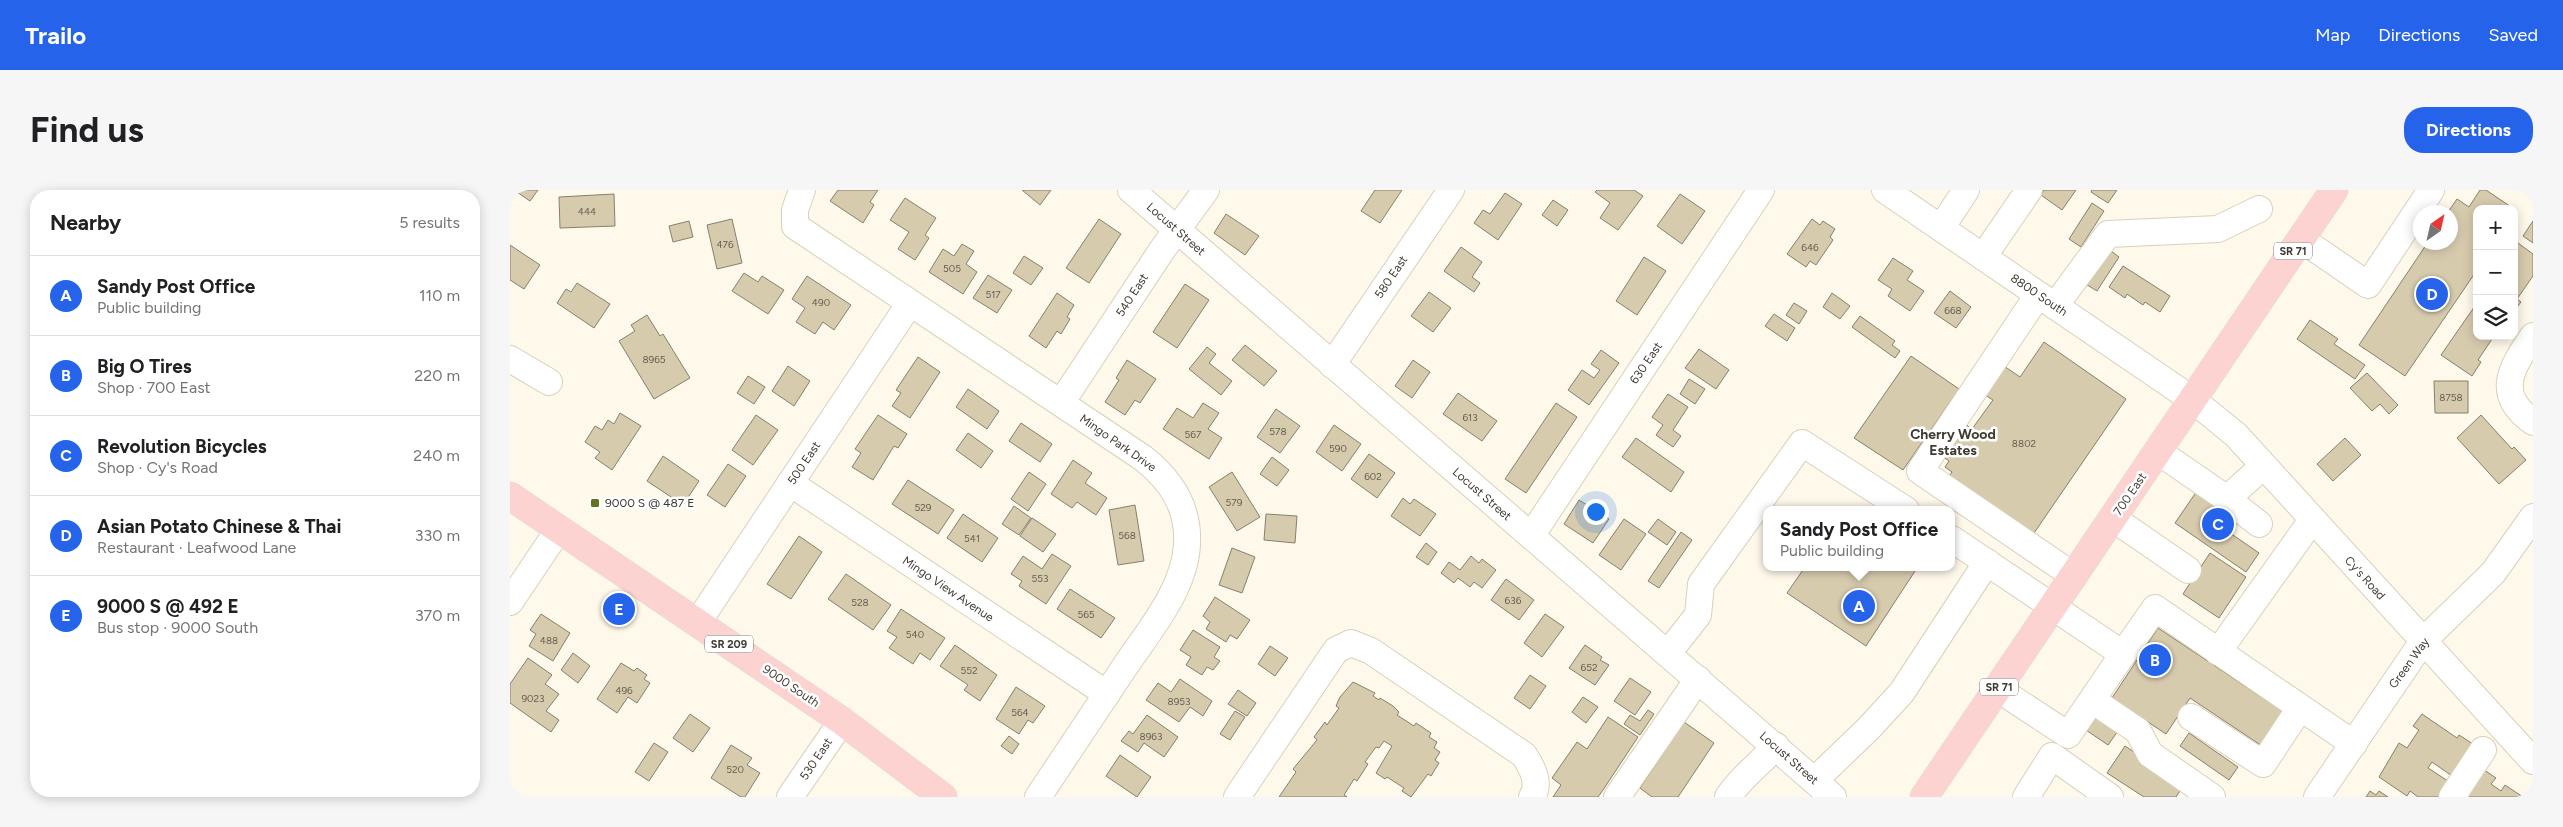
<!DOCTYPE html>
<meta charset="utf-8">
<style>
:root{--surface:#fff;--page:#f6f6f6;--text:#202124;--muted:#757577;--line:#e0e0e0;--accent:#2563eb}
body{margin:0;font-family:Figtree,sans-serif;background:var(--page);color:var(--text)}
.controls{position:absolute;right:15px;top:15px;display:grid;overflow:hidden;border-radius:10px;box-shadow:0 2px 12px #0003}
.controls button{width:45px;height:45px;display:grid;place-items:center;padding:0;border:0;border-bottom:1px solid var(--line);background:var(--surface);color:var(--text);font:25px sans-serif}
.compass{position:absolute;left:1903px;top:15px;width:45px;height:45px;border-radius:50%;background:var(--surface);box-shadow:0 2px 12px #0003;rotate:34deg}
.you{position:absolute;left:1085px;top:321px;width:18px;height:18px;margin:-12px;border:4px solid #fff;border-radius:50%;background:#1a73e8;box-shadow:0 0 0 8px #1a73e833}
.badge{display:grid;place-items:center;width:32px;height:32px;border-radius:50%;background:var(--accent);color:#fff;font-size:16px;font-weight:700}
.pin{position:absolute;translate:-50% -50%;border:2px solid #fff;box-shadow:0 1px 5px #0006}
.popup{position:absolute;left:1253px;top:316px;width:192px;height:65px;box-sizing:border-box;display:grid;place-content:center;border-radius:10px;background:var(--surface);filter:drop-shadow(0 1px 4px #0005);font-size:16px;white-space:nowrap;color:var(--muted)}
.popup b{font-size:19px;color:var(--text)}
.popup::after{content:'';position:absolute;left:50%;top:100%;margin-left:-10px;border:10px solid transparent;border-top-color:var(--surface)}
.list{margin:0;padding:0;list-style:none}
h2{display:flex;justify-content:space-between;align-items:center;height:65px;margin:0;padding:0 20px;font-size:21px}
h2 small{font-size:16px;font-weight:400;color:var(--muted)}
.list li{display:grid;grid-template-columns:32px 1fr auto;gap:15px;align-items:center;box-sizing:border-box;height:80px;padding:0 20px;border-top:1px solid var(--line)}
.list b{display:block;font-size:19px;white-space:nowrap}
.list p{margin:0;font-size:16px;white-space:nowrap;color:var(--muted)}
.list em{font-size:16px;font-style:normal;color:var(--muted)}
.icon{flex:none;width:28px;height:28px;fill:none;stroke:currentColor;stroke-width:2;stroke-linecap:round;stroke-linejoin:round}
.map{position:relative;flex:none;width:2023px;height:607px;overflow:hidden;border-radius:20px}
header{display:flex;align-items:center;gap:30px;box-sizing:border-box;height:70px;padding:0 25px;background:var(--accent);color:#fff}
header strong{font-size:24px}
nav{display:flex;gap:28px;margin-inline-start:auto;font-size:18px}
.intro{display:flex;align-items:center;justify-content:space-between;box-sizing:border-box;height:120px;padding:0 30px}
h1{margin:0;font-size:35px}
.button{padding:12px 22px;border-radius:20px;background:var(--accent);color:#fff;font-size:18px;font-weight:700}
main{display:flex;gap:30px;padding:0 30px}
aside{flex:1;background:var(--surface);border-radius:20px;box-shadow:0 2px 12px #0003}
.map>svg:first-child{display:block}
</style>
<header>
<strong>Trailo</strong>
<nav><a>Map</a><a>Directions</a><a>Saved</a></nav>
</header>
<div class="intro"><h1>Find us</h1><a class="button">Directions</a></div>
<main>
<aside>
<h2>Nearby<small>5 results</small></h2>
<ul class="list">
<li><span class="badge">A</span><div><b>Sandy Post Office</b><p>Public building</p></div><em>110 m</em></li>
<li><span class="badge">B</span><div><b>Big O Tires</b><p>Shop · 700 East</p></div><em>220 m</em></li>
<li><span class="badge">C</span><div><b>Revolution Bicycles</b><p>Shop · Cy's Road</p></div><em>240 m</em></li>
<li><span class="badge">D</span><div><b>Asian Potato Chinese &amp; Thai</b><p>Restaurant · Leafwood Lane</p></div><em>330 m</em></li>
<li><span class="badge">E</span><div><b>9000 S @ 492 E</b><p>Bus stop · 9000 South</p></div><em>370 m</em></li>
</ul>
</aside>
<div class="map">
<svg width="2023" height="607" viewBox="0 0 2023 607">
<rect width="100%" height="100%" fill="#fff9eb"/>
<g fill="#d7cbae" stroke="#887f6b">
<polygon points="4,0 28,0 20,11"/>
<polygon points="328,0 368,0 360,12 364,15 353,33 320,11"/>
<polygon points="512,0 541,0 530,15"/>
<polygon points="865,0 892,0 870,33 851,21"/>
<polygon points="1087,0 1124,0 1133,6 1108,40 1090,28 1100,13 1085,2"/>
<polygon points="1534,0 1566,0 1552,20 1531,5"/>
<polygon points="1582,0 1607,0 1598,13 1581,2"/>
<polygon points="1970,0 1976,0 2004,19 1967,19 1967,80 1895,186 1849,155 1918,52 1940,52 1940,22 1938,22 1947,9 1959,17"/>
<polygon points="995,3 1012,14 988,50 964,33 973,20 980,24"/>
<polygon points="104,4 105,36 50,38 49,7"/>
<polygon points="1170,4 1195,21 1172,54 1147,36"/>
<polygon points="395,8 426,28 415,45 419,48 405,70 388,59 399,42 380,30"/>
<polygon points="1043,10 1058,20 1047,36 1032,25"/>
<polygon points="1582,13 1594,21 1571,57 1559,49"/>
<polygon points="716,24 749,46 735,65 704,43"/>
<polygon points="222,29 232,73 207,79 197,35"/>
<polygon points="589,29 611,44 579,93 556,78"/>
<polygon points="1302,29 1310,35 1313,31 1325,39 1320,47 1323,50 1306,75 1300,71 1296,77 1277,64"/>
<polygon points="179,31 183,47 163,52 159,36"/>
<polygon points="2023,31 2023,53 2013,46"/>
<polygon points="2008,53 2023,64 2023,86 2007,109 2011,112 2004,121 2004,58"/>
<polygon points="452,54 464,61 456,74 467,82 453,104 419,82 433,59 444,66"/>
<polygon points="0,55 30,75 14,99 0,90"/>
<polygon points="951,57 972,72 962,87 970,93 964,102 934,81"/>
<polygon points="1597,58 1609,67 1587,101 1574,93"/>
<polygon points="514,66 533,78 521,95 503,83"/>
<polygon points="1134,67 1156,81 1127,125 1106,111"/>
<polygon points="1383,68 1403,81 1397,90 1414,101 1400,121 1378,106 1382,99 1368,90"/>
<polygon points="1613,76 1660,106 1650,122 1635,112 1633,115 1617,104 1615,108 1599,97"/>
<polygon points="234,83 248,92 252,86 274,100 258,124 222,101"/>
<polygon points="478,85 502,100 487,123 463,108"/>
<polygon points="297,86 341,115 324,140 313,132 305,144 286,132 295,118 282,109"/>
<polygon points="67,93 100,114 84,138 47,113 56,99 61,102"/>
<polygon points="675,94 699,110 667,158 643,142"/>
<polygon points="1440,101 1461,117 1446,138 1424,123"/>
<polygon points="919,102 941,118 923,142 901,126"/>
<polygon points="547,103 564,115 557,127 560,129 551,144 547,141 536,158 519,146"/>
<polygon points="1322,103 1340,116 1330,129 1313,117"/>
<polygon points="1284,113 1297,121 1289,134 1276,125"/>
<polygon points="1967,113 1967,146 1984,146 1968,170 1971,172 1962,186 1931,165"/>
<polygon points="1264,124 1285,138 1277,151 1255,136"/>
<polygon points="137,125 150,146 153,144 180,188 144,209 109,151 125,141 121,135"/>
<polygon points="1350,126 1385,151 1382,155 1390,161 1385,168 1342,137"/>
<polygon points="1800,130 1828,149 1824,154 1855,175 1845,189 1787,149"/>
<polygon points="1534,152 1616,209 1522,346 1437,289 1442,282 1435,277 1439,271 1432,266 1455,234 1462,239 1483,210 1475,205 1494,176 1510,187"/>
<polygon points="735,155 767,181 754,196 722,170"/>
<polygon points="697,157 706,164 699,173 722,191 711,205 679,179"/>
<polygon points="1189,159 1219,180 1206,199 1175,178"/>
<polygon points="1091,160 1109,173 1079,215 1058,200 1072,180 1084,188 1090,180 1081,174"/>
<polygon points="1401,166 1449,199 1393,280 1344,248"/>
<polygon points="408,167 430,182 400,228 382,216 391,203 386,200"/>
<polygon points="617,170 646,189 630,213 625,210 615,225 595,212 609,190 606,188"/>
<polygon points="903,170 920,182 902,208 885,196"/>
<polygon points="278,176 300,191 284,216 262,201"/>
<polygon points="1857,183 1888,215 1879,224 1870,214 1862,221 1840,198"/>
<polygon points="238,186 255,197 244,214 227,203"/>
<polygon points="1179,189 1195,199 1185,214 1170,204"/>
<polygon points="1924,191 1958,191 1958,223 1925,223"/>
<polygon points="458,199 489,221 477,239 446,217"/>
<polygon points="948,203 987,231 972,251 933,224"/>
<polygon points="1158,204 1178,217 1163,240 1171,246 1163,257 1146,245 1153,235 1142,227"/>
<polygon points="693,213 709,223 698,239 712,248 699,269 653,239 667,218 683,228"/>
<polygon points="1046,213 1067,227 1016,303 995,289"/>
<polygon points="766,219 790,236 770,263 747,247"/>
<polygon points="110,223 131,236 102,280 85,268 90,262 75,252 85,236 92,240 98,230 104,234"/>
<polygon points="246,225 268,240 243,275 222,260"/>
<polygon points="368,225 397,244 388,258 384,256 363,290 342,277 351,263 345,259"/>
<polygon points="1971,225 2002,259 2004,257 2016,270 1989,294 1947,248"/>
<polygon points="511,233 542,254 530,272 499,251"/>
<polygon points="824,235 851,254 832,281 806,262"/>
<polygon points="458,243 483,261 471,278 446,260"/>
<polygon points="1126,248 1174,282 1161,302 1112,267"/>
<polygon points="1835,248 1851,265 1823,291 1807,274"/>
<polygon points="859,264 885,283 867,308 841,289"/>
<polygon points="153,266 189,291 173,315 137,291"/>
<polygon points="762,267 779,280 767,296 750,284"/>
<polygon points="563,270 582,283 575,293 597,308 586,325 567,312 562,318 541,304"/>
<polygon points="218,274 236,286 215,317 197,305"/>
<polygon points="519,282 536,294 518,321 501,309"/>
<polygon points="722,282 750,327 727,341 699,297"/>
<polygon points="398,290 444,320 428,344 382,314"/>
<polygon points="1689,298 1731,327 1720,343 1749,363 1736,382 1665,333"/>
<polygon points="893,308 900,314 904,309 926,324 910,346 881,326"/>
<polygon points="1069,310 1099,329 1083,353 1054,334"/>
<polygon points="625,315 634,371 608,375 599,320"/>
<polygon points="504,316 521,328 509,345 492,334"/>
<polygon points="453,324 488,348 472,372 437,348"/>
<polygon points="756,324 787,326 785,353 754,350"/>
<polygon points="522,328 546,344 533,362 510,346"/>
<polygon points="1114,329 1136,344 1111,380 1089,365"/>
<polygon points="1148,329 1166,342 1157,355 1138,342"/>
<polygon points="1171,342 1182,350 1149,398 1138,391"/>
<polygon points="289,346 312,362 281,409 257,394"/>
<polygon points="916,353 927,362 918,375 906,367"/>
<polygon points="722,358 745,367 732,403 709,395"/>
<polygon points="1700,363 1736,387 1709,428 1673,404"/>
<polygon points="542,364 561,376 536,414 509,396 512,391 501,384 513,366 532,379"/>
<polygon points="961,366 969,373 972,369 986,380 972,398 964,392 960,397 948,388 944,393 931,383 939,372 950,380"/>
<polygon points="1295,377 1405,377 1407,378 1356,456 1277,403"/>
<polygon points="336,384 381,415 363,440 318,409"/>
<polygon points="996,389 1024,410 1009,430 981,410"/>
<polygon points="560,399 605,428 591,448 547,419"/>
<polygon points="705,407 740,430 727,449 720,445 716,452 696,439 700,432 693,426"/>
<polygon points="391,419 435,448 420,470 410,463 403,474 379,458 387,447 377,441"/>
<polygon points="31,424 60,443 43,471 19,456 26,444 20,440"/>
<polygon points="1035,424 1054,437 1032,467 1014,453"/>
<polygon points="1648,438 1774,522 1752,556 1680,508 1656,544 1602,508"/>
<polygon points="683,440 710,457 704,467 710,471 703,480 697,477 692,485 676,475 681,467 670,460"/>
<polygon points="445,455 487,485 470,511 454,500 458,495 430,476"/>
<polygon points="1075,455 1092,467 1090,470 1099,475 1085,495 1059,478"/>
<polygon points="760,456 778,468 765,486 748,474"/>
<polygon points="63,463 80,476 68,493 51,480"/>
<polygon points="18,468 42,485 35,494 49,504 36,521 49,530 41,542 0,513 0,494"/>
<polygon points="111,473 124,481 127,478 137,485 134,489 140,493 127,513 118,507 107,523 87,509"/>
<polygon points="1020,485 1036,496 1020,519 1004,508"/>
<polygon points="1120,488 1141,502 1125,525 1104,511"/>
<polygon points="670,489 702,511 693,526 680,517 669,532 636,510 648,493 661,502"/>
<polygon points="843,492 865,503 863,506 869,510 870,508 883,516 889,522 887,525 904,536 906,533 921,543 919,547 927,552 924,558 930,562 925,570 929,573 921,586 918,584 901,607 892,601 894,598 877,587 875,589 866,583 882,556 874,551 869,558 866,557 855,572 858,574 847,591 844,589 834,605 837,607 769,607 786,582 783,579 807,550 804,547 815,532 817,535 829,518 826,516 830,507"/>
<polygon points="506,497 535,516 523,533 518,530 509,544 486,529"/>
<polygon points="728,500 746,513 737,526 718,514"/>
<polygon points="1073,507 1088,517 1076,533 1062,522"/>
<polygon points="1583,519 1610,538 1598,555 1570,536"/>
<polygon points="1138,520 1144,524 1130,545 1114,534 1120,525 1130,531"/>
<polygon points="725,521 735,527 720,550 710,544"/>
<polygon points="180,524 200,538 183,562 163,548"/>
<polygon points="1912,524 1947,548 1949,545 1966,556 1945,588 1922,572 1918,578 1941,593 1931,607 1908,607 1900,601 1897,606 1869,587 1889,553 1897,558 1909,540 1903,536"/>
<polygon points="637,525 668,547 654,567 634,553 628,562 611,551 619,541 623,544"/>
<polygon points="1098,527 1128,547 1093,600 1088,607 1043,607 1051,595 1042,588 1067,552 1077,559"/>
<polygon points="1174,532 1204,553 1168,607 1142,607 1130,598"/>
<polygon points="1679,543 1728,577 1719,590 1670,556"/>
<polygon points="499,546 509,554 502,564 491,556"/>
<polygon points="144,553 158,562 139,591 125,582"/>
<polygon points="221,555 242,568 237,575 250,583 235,607 231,607 201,588"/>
<polygon points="1615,556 1674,595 1666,607 1634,607 1597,583"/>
<polygon points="610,565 641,587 627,607 596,586"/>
<polygon points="1970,577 1986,588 1981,594 1991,601 1995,595 2013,607 1950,607"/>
<polygon points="1860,601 1866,605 1869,601 1878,607 1856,607"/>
</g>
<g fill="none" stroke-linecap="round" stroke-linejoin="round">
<defs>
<g id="minor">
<path d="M 292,0 L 285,20 L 285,36 L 633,268 C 661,290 679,317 677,354 C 675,401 636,444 612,481 C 584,523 556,565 528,607"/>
<polyline points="621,0 1323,607"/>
<polyline points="1375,0 1683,210 1726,245 2023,571"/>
<polyline points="1431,38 1456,0"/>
<polyline points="1791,49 1858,95 1921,0"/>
<polyline points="1473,67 1519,0"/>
<polyline points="1528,105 1410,281 1564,386"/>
<polyline points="1545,116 1598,44 1708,39 1749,19"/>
<path d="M 2023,146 C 2001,178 1984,204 2023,232"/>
<polyline points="0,169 39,192"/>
<polyline points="822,175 941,0"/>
<polyline points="551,213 652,60 696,0"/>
<polyline points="1649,262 1717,309 1749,334"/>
<polyline points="280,293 597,504"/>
<polyline points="1717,309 1753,276"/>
<polyline points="1604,329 1678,380"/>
<polyline points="1021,346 1251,0"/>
<polyline points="1442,349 1613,464 1645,418 1844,554"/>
<polyline points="0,412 49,339"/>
<polyline points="188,432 400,113"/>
<polyline points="1708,462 1802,330"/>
<polyline points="1158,463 1188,425 1191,394 1292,253 1396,320"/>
<polyline points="1488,499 1558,545 1613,464"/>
<polyline points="1582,510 1628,541 1640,564 1702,607"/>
<polyline points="1681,527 1753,574 1790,518"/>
<polyline points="1305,590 1359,538 1392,502 1477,372"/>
<polyline points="280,607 332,531"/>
<path d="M 727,607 L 826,460 L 841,453 L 861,461 L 1014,565 C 1022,577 1031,593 1022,607"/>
<polyline points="1107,607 1188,489"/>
<path d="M 1218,607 C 1231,587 1250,574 1266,556"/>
<polyline points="1516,607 1542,566 1600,607"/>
<polyline points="1807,607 1913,451 1983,383 2023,327"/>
<polyline points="1942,607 1973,560"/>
</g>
<g id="major">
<polyline points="0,306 332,531 433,607"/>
<polyline points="1414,607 1824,0"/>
</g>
</defs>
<use href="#minor" stroke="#d9d0ba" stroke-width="28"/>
<use href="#major" stroke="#dcdcda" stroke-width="29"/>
<use href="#minor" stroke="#fff" stroke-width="26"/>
<use href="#major" stroke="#fdd3d1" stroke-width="28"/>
</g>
<rect fill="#65731f" stroke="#fff" stroke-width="2" x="80" y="308" width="10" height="10" rx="2.5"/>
<g text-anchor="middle" stroke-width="5" stroke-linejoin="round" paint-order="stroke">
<g font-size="10" fill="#655f51">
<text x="77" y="25">444</text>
<text x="215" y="58">476</text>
<text x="1300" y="61">646</text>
<text x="442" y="82">505</text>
<text x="483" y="108">517</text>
<text x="311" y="116">490</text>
<text x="1443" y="124">668</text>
<text x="144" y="173">8965</text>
<text x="1941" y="211">8758</text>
<text x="960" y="231">613</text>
<text x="768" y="245">578</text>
<text x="683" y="248">567</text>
<text x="1514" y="257">8802</text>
<text x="828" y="262">590</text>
<text x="863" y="290">602</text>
<text x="724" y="316">579</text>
<text x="413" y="321">529</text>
<text x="617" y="349">568</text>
<text x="462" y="352">541</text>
<text x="530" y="392">553</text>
<text x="1003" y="414">636</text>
<text x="350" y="416">528</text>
<text x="576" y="428">565</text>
<text x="405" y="448">540</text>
<text x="39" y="454">488</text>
<text x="1079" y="481">652</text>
<text x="459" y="484">552</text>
<text x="114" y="504">496</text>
<text x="23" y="512">9023</text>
<text x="669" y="515">8953</text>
<text x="510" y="526">564</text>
<text x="641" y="550">8963</text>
<text x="225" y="583">520</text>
</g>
<g fill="#fff" stroke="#797670" stroke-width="1">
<rect x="1764" y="52.5" width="38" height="17" rx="4"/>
<rect x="195" y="445.5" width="48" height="17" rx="4"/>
<rect x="1470" y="488.5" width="38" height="17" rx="4"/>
</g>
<g font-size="11" font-weight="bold" fill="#3f3b32">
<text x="1783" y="65">SR 71</text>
<text x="219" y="458">SR 209</text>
<text x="1489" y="501">SR 71</text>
</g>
<g font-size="12" fill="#3f3b32" stroke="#fff">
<text transform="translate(666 39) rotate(41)" y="4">Locust Street</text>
<text transform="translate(881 87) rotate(-56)" y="4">580 East</text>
<text transform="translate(622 105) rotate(-57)" y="4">540 East</text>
<text transform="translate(1529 105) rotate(34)" y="4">8800 South</text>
<text transform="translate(1136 173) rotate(-56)" y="4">630 East</text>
<text transform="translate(608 253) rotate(35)" y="4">Mingo Park Drive</text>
<text transform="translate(294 273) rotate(-56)" y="4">500 East</text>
<text transform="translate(972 304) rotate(41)" y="4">Locust Street</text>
<text transform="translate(1620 304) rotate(-56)" y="4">700 East</text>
<text transform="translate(1855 388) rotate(48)" y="4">Cy's Road</text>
<text transform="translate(438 399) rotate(34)" y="4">Mingo View Avenue</text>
<text transform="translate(1899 473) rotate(-54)" y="4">Green Way</text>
<text transform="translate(281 496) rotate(34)" y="4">9000 South</text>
<text transform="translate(1279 568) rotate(41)" y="4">Locust Street</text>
<text transform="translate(306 569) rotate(-56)" y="4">530 East</text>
</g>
<g font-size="12" fill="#3f3b32" stroke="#fff" text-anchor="start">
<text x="95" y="317">9000 S @ 487 E</text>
</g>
<g font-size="14" font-weight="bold" fill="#3f3b32" stroke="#fff">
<text x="1443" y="249">Cherry Wood<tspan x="1443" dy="16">Estates</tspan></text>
</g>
</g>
</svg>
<div class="controls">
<button>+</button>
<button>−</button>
<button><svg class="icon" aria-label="layers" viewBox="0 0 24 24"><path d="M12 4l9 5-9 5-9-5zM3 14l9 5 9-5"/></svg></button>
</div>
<svg class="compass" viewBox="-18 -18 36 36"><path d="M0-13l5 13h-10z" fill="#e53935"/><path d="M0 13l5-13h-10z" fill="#757577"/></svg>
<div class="you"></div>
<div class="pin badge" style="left:1349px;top:416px">A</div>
<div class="popup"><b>Sandy Post Office</b>Public building</div>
<div class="pin badge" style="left:1645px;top:470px">B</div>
<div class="pin badge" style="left:1708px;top:334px">C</div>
<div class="pin badge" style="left:1922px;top:104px">D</div>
<div class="pin badge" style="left:109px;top:419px">E</div>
</div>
</main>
